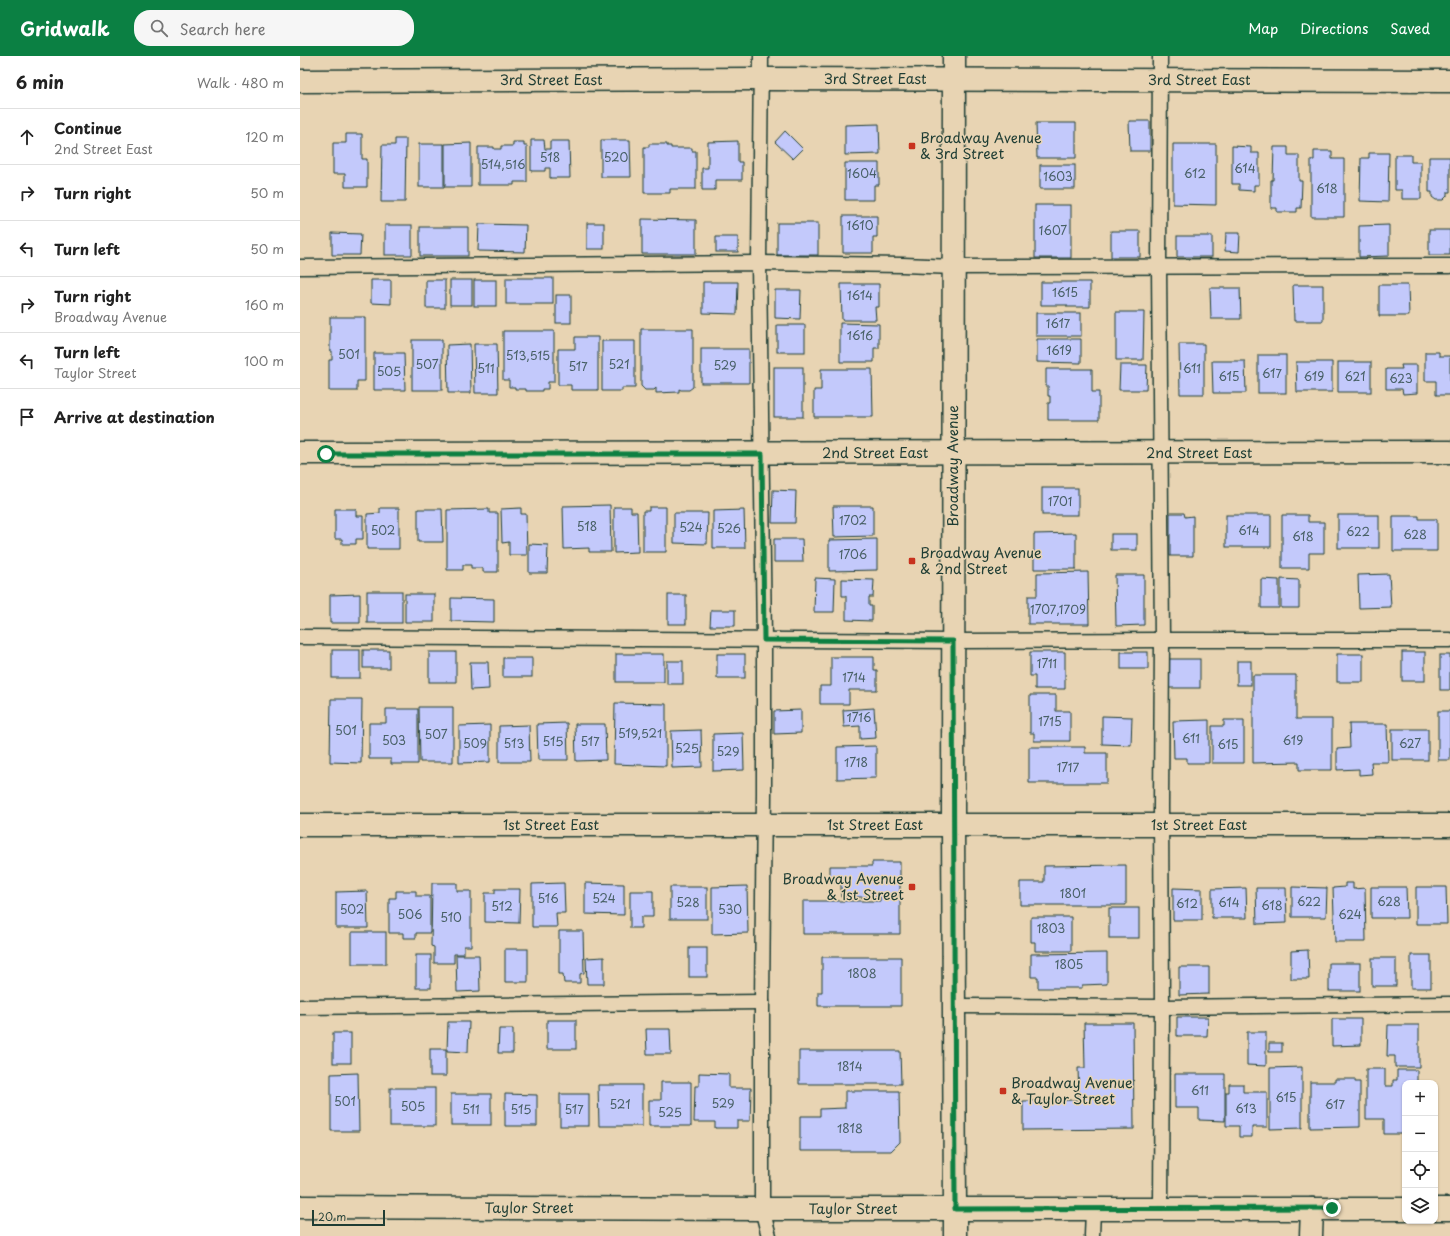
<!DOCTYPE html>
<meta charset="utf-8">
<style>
:root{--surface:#fff;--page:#f6f6f6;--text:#222;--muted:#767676;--line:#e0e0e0;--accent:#0b8043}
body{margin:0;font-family:"Playpen Sans",sans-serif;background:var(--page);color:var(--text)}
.controls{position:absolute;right:12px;bottom:12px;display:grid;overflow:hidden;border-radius:8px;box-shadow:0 1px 3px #0004}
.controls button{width:36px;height:36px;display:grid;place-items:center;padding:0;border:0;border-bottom:1px solid var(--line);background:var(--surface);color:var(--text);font:20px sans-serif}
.scale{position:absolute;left:12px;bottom:10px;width:73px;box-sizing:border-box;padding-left:4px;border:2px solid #1f3d34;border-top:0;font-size:11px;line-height:14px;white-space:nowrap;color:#1f3d34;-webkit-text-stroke:3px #e8d4b3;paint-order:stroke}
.stop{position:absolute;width:12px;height:12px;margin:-9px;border:3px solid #0b8043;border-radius:50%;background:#fff}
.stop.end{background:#0b8043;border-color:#fff;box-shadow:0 1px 4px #0008}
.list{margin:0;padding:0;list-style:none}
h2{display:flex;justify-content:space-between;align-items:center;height:52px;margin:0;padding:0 16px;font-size:17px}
h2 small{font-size:13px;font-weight:400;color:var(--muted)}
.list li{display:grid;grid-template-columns:26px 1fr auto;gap:12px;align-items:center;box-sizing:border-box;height:56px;padding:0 16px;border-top:1px solid var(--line)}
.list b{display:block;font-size:15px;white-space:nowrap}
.list p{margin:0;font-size:13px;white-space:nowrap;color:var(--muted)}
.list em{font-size:13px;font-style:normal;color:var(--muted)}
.icon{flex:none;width:22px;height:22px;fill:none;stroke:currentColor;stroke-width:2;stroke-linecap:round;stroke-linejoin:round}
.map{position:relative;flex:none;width:1150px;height:1180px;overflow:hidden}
header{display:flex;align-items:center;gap:24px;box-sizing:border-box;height:56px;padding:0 20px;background:var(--accent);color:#fff}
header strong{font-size:19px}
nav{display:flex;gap:22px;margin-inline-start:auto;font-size:14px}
.search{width:280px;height:36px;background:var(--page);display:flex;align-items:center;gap:10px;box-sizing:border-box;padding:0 14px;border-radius:16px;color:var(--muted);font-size:15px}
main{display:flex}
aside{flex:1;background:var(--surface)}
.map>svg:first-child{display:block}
</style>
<header>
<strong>Gridwalk</strong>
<div class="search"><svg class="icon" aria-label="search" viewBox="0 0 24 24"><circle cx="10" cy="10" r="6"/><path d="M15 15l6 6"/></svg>Search here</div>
<nav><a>Map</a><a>Directions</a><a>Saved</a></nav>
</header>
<main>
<aside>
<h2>6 min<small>Walk · 480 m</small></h2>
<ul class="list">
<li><svg class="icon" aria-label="ahead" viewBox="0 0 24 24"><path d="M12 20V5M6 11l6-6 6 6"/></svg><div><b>Continue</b><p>2nd Street East</p></div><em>120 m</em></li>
<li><svg class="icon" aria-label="right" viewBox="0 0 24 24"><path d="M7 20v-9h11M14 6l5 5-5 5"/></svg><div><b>Turn right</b></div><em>50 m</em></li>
<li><svg class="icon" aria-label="left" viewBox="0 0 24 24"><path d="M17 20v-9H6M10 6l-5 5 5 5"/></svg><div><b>Turn left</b></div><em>50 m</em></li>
<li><svg class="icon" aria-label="right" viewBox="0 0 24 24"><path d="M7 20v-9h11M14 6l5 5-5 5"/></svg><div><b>Turn right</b><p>Broadway Avenue</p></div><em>160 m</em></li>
<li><svg class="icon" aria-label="left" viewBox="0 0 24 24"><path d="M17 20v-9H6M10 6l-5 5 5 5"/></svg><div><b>Turn left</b><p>Taylor Street</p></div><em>100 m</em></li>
<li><svg class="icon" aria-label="arrive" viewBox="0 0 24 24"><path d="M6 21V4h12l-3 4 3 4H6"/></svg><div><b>Arrive at destination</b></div></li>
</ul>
</aside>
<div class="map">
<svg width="1150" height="1180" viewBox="0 0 1150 1180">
<rect width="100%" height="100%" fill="#e8d4b3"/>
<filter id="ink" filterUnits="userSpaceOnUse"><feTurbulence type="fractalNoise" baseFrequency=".025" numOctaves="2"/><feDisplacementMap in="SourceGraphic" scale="8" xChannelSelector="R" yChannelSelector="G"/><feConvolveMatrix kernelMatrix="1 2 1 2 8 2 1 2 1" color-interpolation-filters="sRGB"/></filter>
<g filter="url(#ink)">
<g fill="#c3c9fb" stroke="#1f3d34">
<polygon points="829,65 850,65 850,95 830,95"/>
<polygon points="736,67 776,67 776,102 737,102"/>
<polygon points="579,68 580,98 545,99 545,69"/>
<polygon points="485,75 503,93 493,103 475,86"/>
<polygon points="46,78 62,78 62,103 67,103 67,131 45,131 45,118 33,118 33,87 46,87"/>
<polygon points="95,83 106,83 105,146 81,146 82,89 95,89"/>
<polygon points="231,84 244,84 245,93 250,93 250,85 269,85 270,122 250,122 250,112 245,112 245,115 231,115"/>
<polygon points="301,84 330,84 331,121 301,121"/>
<polygon points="438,85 438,106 442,106 442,124 415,124 415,134 402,134 402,112 408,112 408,86"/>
<polygon points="213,86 224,86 224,90 227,90 227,126 214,126 214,129 178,129 178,91 194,91 194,93 201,93 201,90 213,90"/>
<polygon points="171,87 171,131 145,131 145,88"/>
<rect x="119" y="88" width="25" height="43"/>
<polygon points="349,88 367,88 367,90 371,90 371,92 392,92 392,95 396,95 396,133 370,133 370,137 344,137 344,91 349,91"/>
<polygon points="873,88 916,88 916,149 873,148"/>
<polygon points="932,90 951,91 951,97 959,97 959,129 954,129 954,135 939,134 939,128 932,128"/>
<polygon points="974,91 988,91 988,99 999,99 999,125 1002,125 1001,152 997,152 997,156 977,156 977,152 971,152 971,124 973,124"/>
<polygon points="1014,95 1032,95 1032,103 1044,103 1044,161 1011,161 1011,104 1014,104"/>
<polygon points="1069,97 1089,97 1088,146 1060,145 1061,102 1069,102"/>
<polygon points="1095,99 1111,99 1111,106 1121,106 1121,143 1102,143 1102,134 1095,134"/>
<polygon points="1129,101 1150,101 1150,136 1147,136 1147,140 1143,144 1136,144 1132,141 1132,136 1129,136"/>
<polygon points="545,107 579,107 579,129 574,129 574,144 545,144"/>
<rect x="740" y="109" width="35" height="24"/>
<rect x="735" y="149" width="36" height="53"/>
<polygon points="543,160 577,160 577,181 573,181 573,197 543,197"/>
<polygon points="342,163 396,164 396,198 342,198"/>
<rect x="287" y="167" width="17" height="26"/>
<rect x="477" y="167" width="41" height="32"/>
<polygon points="179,168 226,169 225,196 178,195"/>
<rect x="85" y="169" width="27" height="30"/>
<polygon points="1089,169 1089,200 1059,201 1059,170"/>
<rect x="120" y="171" width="48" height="29"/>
<rect x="1129" y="174" width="21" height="25"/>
<rect x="811" y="175" width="29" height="26"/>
<polygon points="32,177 61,178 60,199 32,199"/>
<polygon points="926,177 940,177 939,196 925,195"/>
<rect x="877" y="180" width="35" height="21"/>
<rect x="416" y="181" width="22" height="15"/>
<rect x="206" y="222" width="47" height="26"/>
<polygon points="71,224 91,224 91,248 71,247"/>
<rect x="126" y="224" width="19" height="28"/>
<rect x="150" y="224" width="22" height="25"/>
<rect x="174" y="224" width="22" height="26"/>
<polygon points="403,226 438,226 437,258 403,257"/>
<polygon points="741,226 790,226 790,251 767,251 767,249 741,249"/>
<polygon points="541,228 579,228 579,251 575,251 576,264 542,264"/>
<polygon points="993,229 1023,229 1023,265 994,265"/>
<polygon points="1079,229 1108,229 1109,260 1079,260"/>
<polygon points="910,232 940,232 941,263 911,263"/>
<polygon points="475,234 501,234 500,263 475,262"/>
<rect x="256" y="239" width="15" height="28"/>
<polygon points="816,256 844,256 843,304 816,304"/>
<rect x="736" y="257" width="45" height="23"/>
<polygon points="30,261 65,261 65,325 57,325 57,335 29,335 29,304 32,304 32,295 30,295"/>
<polygon points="540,267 579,268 579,292 574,292 574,306 540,306"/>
<rect x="477" y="269" width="28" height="27"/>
<polygon points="341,273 393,273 393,331 389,334 381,334 379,333 379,336 356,337 356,332 354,334 345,334 341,330"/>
<polygon points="203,275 254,275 254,326 248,326 248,333 242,333 242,335 226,335 226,333 215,333 215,331 209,331 209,324 203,324"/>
<polygon points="275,281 298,281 298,334 271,334 271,329 258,329 258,293 275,293"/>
<polygon points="737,283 781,283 781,307 737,306"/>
<rect x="112" y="284" width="30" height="50"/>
<polygon points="302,285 335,285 335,332 322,332 322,335 302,335"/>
<polygon points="170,288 171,337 148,337 147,289"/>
<polygon points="174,288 197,288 198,337 175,337"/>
<polygon points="879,288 904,288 904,338 880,338"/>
<rect x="401" y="293" width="48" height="34"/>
<polygon points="1125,296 1139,296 1139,300 1150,300 1150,339 1136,339 1136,325 1125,325"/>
<polygon points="74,297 104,297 105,334 74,334"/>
<rect x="958" y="299" width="28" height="38"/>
<polygon points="912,305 945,305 946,337 913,337"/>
<polygon points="996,306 1032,306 1032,336 997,336"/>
<rect x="1038" y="306" width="33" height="30"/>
<polygon points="820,309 847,309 846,334 819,334"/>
<polygon points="1101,309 1117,309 1117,337 1103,338 1102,333 1086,333 1086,313 1102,313"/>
<rect x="474" y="311" width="29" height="50"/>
<polygon points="521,313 572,313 573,361 514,361 514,334 521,334"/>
<polygon points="746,313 792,313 792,336 799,336 799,364 748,364 748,347 750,347 750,340 748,340 748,330 746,330"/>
<rect x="742" y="432" width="36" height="27"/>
<polygon points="473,434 496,435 495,467 472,467"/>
<polygon points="310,449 311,496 289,496 289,492 264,493 263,450"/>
<polygon points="533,450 573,450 573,480 534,481"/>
<polygon points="314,451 331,451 331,456 337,456 338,496 314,497"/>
<polygon points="349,451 366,451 366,496 343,496 343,455 349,455"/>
<polygon points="80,452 99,452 99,493 67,493 67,458 80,457"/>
<polygon points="221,452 221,458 226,458 227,499 209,499 209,486 202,487 201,453"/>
<polygon points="35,453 56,453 56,460 63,460 63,483 56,483 56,488 42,488 42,483 35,483"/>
<polygon points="118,453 142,453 143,486 118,486"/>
<polygon points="189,453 189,457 198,457 198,516 183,516 183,512 171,512 171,509 163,509 163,514 147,514 147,454"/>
<polygon points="444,454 445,492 413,492 413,455"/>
<polygon points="374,457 408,457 407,488 374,487"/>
<polygon points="870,457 884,457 885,461 893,460 893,500 870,500"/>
<rect x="926" y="459" width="45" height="32"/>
<polygon points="982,459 1008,459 1008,466 1024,466 1024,497 1009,497 1009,512 982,512"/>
<rect x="1038" y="459" width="41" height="33"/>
<polygon points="1093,460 1119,460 1119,463 1137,463 1137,495 1093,495"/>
<polygon points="776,477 776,513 734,513 734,478"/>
<rect x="811" y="478" width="26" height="16"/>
<polygon points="474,483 502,483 503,506 474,506"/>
<polygon points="577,483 577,514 529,515 529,484"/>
<polygon points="229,488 248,489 247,517 229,517"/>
<polygon points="788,516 789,568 728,568 728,540 737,540 737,517"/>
<polygon points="1089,518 1091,551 1059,552 1058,519"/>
<polygon points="815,519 844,519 844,569 816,570"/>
<polygon points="515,522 535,523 534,556 514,556"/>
<polygon points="542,523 574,524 573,541 569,541 569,550 572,550 572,565 546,564 546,540 542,540"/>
<polygon points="961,523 979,524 979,552 961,552"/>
<polygon points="981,523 999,524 999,552 981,552"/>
<rect x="67" y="535" width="35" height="32"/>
<polygon points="60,538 60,567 30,567 30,539"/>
<rect x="105" y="538" width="29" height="28"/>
<rect x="368" y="539" width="18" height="29"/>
<polygon points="151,542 194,543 194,566 151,565"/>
<polygon points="411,554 435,554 435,570 410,570"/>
<rect x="32" y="594" width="28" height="28"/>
<rect x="63" y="594" width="26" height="18"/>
<rect x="129" y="596" width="27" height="30"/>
<polygon points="730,596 765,596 765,633 735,633 735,620 730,620"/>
<rect x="821" y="596" width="27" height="17"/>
<rect x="1102" y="596" width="23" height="29"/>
<rect x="316" y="598" width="48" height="28"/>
<rect x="417" y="598" width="28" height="24"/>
<rect x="1037" y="598" width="26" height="28"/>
<rect x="1140" y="599" width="10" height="35"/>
<polygon points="531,601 574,601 574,614 577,614 577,634 549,634 549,648 520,648 520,630 531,630"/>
<rect x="203" y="602" width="29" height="19"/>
<rect x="869" y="603" width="31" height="29"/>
<rect x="367" y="605" width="16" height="23"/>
<rect x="937" y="605" width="14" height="24"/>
<polygon points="170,606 188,606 189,633 171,634"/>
<polygon points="953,619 996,619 996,663 1032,663 1032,714 999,714 999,706 953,707"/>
<polygon points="730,639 756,639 756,655 770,655 770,685 734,685 734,677 730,677"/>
<polygon points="31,643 62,643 61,707 30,706"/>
<polygon points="315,647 366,648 366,710 314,708"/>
<polygon points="119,651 153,651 153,706 120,706"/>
<polygon points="574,652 576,682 560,683 560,670 544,671 543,654"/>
<polygon points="86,653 118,653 118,708 91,708 91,703 69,703 69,667 86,667"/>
<polygon points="501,654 501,677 474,678 474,655"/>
<rect x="1138" y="655" width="12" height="49"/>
<polygon points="802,660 832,661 831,689 802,688"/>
<polygon points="909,664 909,707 887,707 887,702 874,702 873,665"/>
<polygon points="924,664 944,664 944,707 912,707 912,670 924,670"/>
<polygon points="267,667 268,704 238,704 237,668"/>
<polygon points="275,668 305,668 306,704 276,705"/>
<polygon points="1049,668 1087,668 1088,706 1071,706 1072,718 1059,719 1059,713 1037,714 1037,693 1050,692"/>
<polygon points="190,669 190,706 159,707 159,670"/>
<polygon points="229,669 230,706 199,706 199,670"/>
<rect x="1092" y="673" width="36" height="31"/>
<polygon points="401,674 402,711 372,712 371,675"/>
<polygon points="443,677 444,714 413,715 413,678"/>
<polygon points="576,690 576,722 537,723 537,691"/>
<polygon points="729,691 785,691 785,697 807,697 807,727 729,727"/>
<polygon points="572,806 600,806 600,878 503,878 503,845 580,845 580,841 541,841 541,826 530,826 530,810 572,810"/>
<polygon points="826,809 826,849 720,849 720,826 744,826 744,810"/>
<polygon points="132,827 157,827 157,835 171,835 171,890 164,890 164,898 154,898 154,907 134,907 134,891 131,890"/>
<polygon points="264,827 265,857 256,857 257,871 232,871 232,828"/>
<polygon points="285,827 324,828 324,859 285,858"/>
<polygon points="1045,827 1053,827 1053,833 1065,832 1066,886 1035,886 1033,832 1045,831"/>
<polygon points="447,830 448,877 412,878 412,831"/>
<rect x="370" y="831" width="37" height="32"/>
<polygon points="992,831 1027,832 1026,861 992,861"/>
<polygon points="1071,831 1106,831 1107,862 1071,862"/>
<polygon points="1116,831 1146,831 1147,868 1116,868"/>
<polygon points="873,832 902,833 902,864 873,864"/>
<polygon points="946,832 947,862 912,862 912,833"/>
<polygon points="956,832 986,832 987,867 957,868"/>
<polygon points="195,833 220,833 219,867 185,866 185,837 195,837"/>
<polygon points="67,835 68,872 36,872 36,836"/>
<polygon points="96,835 116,835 116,840 130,840 130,877 116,877 116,882 103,882 103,877 89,877 89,842 96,842"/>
<polygon points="330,835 353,835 353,861 341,861 341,872 330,872"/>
<rect x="809" y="852" width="30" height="30"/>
<polygon points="731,861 771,861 771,895 735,895 735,886 731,886"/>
<polygon points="259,875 283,875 284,917 280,918 280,927 264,927 263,918 259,918"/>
<rect x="52" y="876" width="34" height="32"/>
<rect x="389" y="892" width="18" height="29"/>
<rect x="205" y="893" width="23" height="33"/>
<polygon points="1008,894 1009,923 991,923 991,895"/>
<polygon points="807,897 807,928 782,929 782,932 738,932 738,921 731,921 731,898"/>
<rect x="116" y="899" width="15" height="33"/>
<polygon points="156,899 179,899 180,935 157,936"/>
<rect x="1111" y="899" width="20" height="33"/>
<polygon points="304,901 304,928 287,928 286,902"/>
<polygon points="522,901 601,901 601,950 518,950 518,936 522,936"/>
<rect x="1072" y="902" width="24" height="28"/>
<rect x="1029" y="907" width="31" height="28"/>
<polygon points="879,911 909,911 909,938 879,939"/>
<polygon points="877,961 908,961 907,980 877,980"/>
<polygon points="1032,963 1061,963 1061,989 1032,990"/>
<rect x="247" y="964" width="29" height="29"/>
<polygon points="148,966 169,966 168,996 147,995"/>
<polygon points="784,967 833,967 834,1073 723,1074 723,1045 779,1044 778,1012 785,1012"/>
<polygon points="1088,969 1119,969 1119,1011 1095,1011 1095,1000 1087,1000"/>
<polygon points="199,973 213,973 213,997 198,997"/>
<polygon points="346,973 370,973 371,998 347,998"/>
<polygon points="947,976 966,976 966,1010 947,1009"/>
<rect x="33" y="977" width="18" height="30"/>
<rect x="969" y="987" width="13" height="9"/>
<rect x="130" y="993" width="16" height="27"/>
<polygon points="499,995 600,995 601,1028 499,1028"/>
<polygon points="1002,1011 1002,1072 970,1073 970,1012"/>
<polygon points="1066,1013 1085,1013 1085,1030 1093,1030 1093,1024 1097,1024 1097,1014 1117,1014 1117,1027 1105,1027 1105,1078 1084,1078 1084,1063 1066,1063"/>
<polygon points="58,1017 59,1075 31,1075 31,1018"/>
<polygon points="399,1017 429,1018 429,1032 451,1032 450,1065 437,1065 437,1072 415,1072 415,1066 394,1066 395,1030 399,1030"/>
<polygon points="875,1018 925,1018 925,1065 899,1064 899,1052 875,1052"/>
<polygon points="1035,1023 1055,1023 1055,1026 1060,1026 1060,1071 1010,1072 1010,1026 1035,1026"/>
<polygon points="361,1026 391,1026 391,1070 349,1070 349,1044 361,1044"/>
<polygon points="929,1028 943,1028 943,1036 967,1036 967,1071 952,1071 952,1081 939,1081 939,1070 926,1070 926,1036 929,1036"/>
<polygon points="298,1029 342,1029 342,1070 299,1070"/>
<rect x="90" y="1032" width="45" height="38"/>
<polygon points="545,1035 599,1035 600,1086 591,1095 500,1095 500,1060 520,1060 520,1053 545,1052"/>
<rect x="151" y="1038" width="40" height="31"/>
<polygon points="205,1038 237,1039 237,1070 205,1070"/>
<rect x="260" y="1038" width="29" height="32"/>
</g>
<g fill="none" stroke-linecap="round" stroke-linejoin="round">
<defs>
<g id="service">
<polyline points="461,0 459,207 464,584 464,737 462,946 462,1153 469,1180"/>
<polyline points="860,0 859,210 862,584 861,751 862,951 861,1153"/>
<polyline points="0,211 459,207 603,209 654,211 1150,210"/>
<polyline points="0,581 653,585 862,584 1150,584"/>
<polyline points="654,950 862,951 1150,948"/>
<polyline points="0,951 462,946"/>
<polyline points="792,1180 793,1153"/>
</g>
<g id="minor">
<polyline points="0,25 461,23 1150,25"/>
<polyline points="0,397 1150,396"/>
<polyline points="0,769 1150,769"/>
<polyline points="1011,1180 1012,1153"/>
</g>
<polyline id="tertiary" points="462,1153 655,1153 655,1180"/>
<g id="secondary">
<polyline points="654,0 653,770 655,1153 1105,1153"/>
<polyline points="0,1151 462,1153"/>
<polyline points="1135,1153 1150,1153"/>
</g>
</defs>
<use href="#service" stroke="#1f3d34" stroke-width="17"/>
<use href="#minor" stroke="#1f3d34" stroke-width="25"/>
<use href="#tertiary" stroke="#1f3d34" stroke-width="25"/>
<use href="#secondary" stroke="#1f3d34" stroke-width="25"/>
<use href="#service" stroke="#e8d4b3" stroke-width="14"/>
<use href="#minor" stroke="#e8d4b3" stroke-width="22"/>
<use href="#tertiary" stroke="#e8d4b3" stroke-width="22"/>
<use href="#secondary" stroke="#e8d4b3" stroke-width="22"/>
</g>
</g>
<g fill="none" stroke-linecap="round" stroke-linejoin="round" filter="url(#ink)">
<polyline stroke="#0b8043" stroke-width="5" points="26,398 462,398 464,584 653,585 655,1153 1032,1152"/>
</g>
<g fill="#c8321e" stroke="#e8d4b3" stroke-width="1.5">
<rect x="608" y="86" width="8" height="8" rx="2"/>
<rect x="608" y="501" width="8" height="8" rx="2"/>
<rect x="608" y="827" width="8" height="8" rx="2"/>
<rect x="699" y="1031" width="8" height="8" rx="2"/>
</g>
<g text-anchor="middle" stroke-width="3" stroke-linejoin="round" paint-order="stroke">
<g font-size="12" fill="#486066">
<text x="250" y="106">518</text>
<text x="316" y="106">520</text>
<text x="203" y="113">514,516</text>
<text x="945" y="117">614</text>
<text x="562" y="122">1604</text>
<text x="895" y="122">612</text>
<text x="758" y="125">1603</text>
<text x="1027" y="137">618</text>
<text x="560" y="174">1610</text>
<text x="753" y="179">1607</text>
<text x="765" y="241">1615</text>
<text x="560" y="244">1614</text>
<text x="758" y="272">1617</text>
<text x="560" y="284">1616</text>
<text x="759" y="299">1619</text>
<text x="49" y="303">501</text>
<text x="228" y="304">513,515</text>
<text x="127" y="313">507</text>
<text x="319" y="313">521</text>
<text x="425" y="314">529</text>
<text x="278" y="315">517</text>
<text x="186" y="317">511</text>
<text x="892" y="317">611</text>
<text x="89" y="320">505</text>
<text x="972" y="322">617</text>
<text x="929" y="325">615</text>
<text x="1014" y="325">619</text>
<text x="1055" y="325">621</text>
<text x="1101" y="327">623</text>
<text x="760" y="450">1701</text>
<text x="553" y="469">1702</text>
<text x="287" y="475">518</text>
<text x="391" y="476">524</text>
<text x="429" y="477">526</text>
<text x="83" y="479">502</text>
<text x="949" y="479">614</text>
<text x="1058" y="480">622</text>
<text x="1115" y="483">628</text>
<text x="1003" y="485">618</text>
<text x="553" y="503">1706</text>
<text x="758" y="558">1707,1709</text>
<text x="747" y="612">1711</text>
<text x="554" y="626">1714</text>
<text x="559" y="666">1716</text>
<text x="750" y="670">1715</text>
<text x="46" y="679">501</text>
<text x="340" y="682">519,521</text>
<text x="136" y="683">507</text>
<text x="891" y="687">611</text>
<text x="94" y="689">503</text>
<text x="993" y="689">619</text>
<text x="253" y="690">515</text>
<text x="290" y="690">517</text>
<text x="175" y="692">509</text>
<text x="214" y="692">513</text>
<text x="1110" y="692">627</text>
<text x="928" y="693">615</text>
<text x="387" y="697">525</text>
<text x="428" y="700">529</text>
<text x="556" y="711">1718</text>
<text x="768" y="716">1717</text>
<text x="773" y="842">1801</text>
<text x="248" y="847">516</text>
<text x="304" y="847">524</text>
<text x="1009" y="850">622</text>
<text x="1089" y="850">628</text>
<text x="388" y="851">528</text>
<text x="929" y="851">614</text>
<text x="887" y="852">612</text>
<text x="972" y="854">618</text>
<text x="202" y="855">512</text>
<text x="52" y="858">502</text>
<text x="430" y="858">530</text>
<text x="110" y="863">506</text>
<text x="1050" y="863">624</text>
<text x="151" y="866">510</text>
<text x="751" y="877">1803</text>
<text x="769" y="913">1805</text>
<text x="562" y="922">1808</text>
<text x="550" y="1015">1814</text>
<text x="900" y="1039">611</text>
<text x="986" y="1046">615</text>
<text x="45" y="1050">501</text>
<text x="423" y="1052">529</text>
<text x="320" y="1053">521</text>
<text x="1035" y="1053">617</text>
<text x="113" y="1055">505</text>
<text x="946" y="1057">613</text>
<text x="171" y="1058">511</text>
<text x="221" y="1058">515</text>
<text x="274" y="1058">517</text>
<text x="370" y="1061">525</text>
<text x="550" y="1077">1818</text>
</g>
<g font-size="14" fill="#1f3d34" stroke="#e8d4b3">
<text x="575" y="28">3rd Street East</text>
<text x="251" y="29">3rd Street East</text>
<text x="899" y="29">3rd Street East</text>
<text x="575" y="402">2nd Street East</text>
<text x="899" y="402">2nd Street East</text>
<text transform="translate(653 410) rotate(-90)" y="5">Broadway Avenue</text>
<text x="251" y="774">1st Street East</text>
<text x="575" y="774">1st Street East</text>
<text x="899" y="774">1st Street East</text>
<text x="229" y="1157">Taylor Street</text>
<text x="553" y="1158">Taylor Street</text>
</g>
<g font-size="14" fill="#1f3d34" stroke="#e8d4b3" text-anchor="start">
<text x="620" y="87">Broadway Avenue<tspan x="620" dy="16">&amp; 3rd Street</tspan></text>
<text x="620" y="502">Broadway Avenue<tspan x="620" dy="16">&amp; 2nd Street</tspan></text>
<text x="604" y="828" text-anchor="end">Broadway Avenue<tspan x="604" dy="16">&amp; 1st Street</tspan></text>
<text x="711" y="1032">Broadway Avenue<tspan x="711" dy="16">&amp; Taylor Street</tspan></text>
</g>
</g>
</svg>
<div class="controls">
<button>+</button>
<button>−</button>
<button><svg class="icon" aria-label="locate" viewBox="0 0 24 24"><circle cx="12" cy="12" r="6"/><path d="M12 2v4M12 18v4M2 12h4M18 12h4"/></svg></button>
<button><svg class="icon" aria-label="layers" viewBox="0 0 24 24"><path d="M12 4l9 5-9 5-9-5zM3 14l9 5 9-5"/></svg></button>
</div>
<div class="scale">20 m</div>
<div class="stop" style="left:26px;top:398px"></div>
<div class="stop end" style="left:1032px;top:1152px"></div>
</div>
</main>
